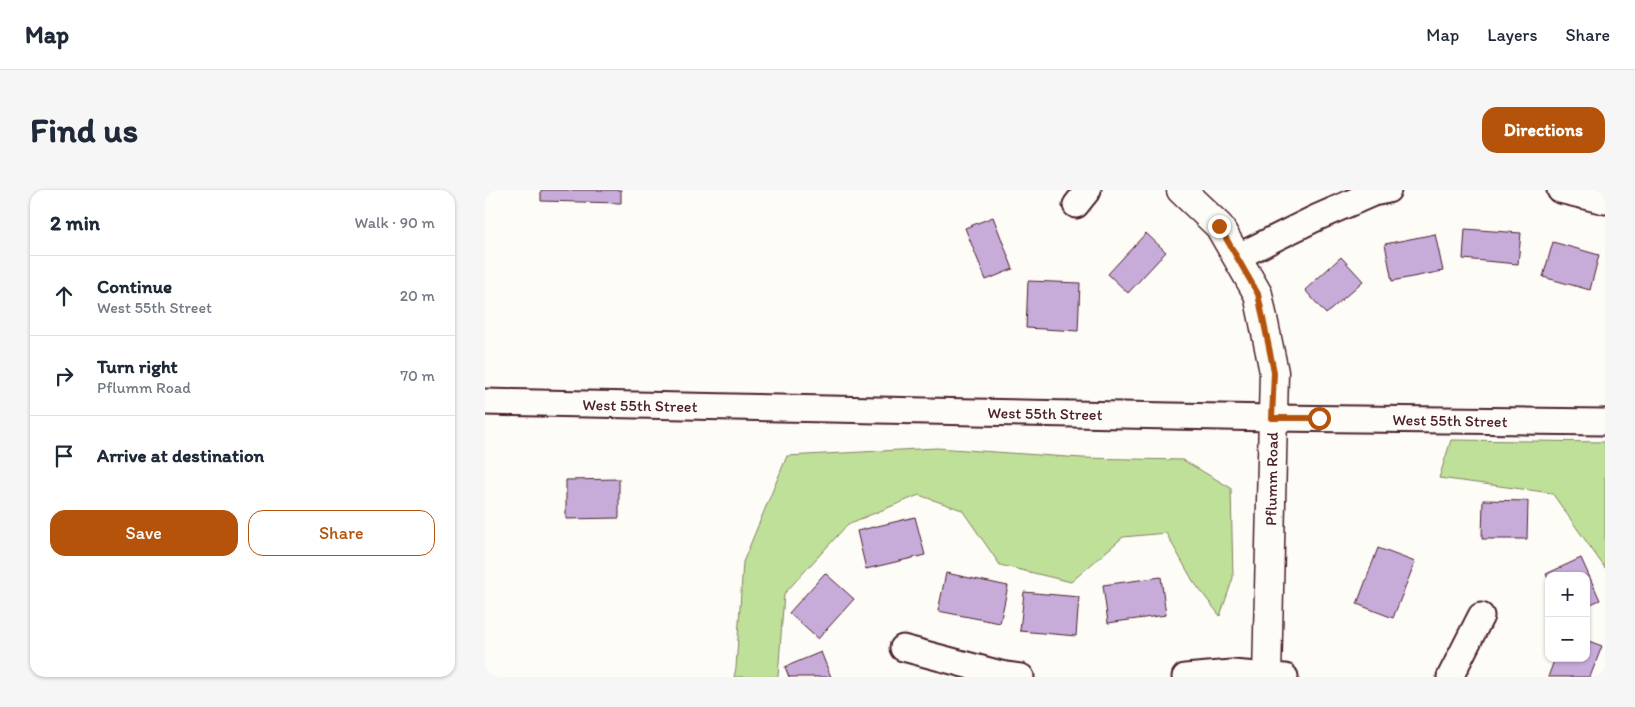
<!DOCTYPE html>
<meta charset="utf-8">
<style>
:root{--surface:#fff;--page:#f6f6f7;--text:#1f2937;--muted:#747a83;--line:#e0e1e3;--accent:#b45309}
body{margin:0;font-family:Itim,sans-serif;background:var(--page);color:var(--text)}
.controls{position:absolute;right:15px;bottom:15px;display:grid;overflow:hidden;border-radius:10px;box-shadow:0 1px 4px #0004}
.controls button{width:45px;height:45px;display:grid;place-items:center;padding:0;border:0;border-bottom:1px solid var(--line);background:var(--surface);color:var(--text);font:25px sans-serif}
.stop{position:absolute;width:15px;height:15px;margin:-11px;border:4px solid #b45309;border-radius:50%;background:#fff}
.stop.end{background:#b45309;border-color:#fff;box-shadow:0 1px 5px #0008}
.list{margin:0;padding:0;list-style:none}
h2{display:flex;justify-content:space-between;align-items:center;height:65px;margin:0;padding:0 20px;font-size:21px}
h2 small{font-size:16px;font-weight:400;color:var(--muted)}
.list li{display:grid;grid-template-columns:32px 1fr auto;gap:15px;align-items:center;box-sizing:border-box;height:80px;padding:0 20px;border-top:1px solid var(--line)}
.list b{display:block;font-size:19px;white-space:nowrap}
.list p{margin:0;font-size:16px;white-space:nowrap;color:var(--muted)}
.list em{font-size:16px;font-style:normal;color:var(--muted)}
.actions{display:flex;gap:10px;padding:15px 20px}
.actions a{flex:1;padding:11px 0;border:1px solid var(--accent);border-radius:15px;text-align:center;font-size:18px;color:var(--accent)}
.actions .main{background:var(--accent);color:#fff}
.icon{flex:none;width:28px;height:28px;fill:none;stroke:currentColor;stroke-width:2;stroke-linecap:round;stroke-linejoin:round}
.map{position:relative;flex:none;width:1120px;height:487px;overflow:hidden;border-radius:15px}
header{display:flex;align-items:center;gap:30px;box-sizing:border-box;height:70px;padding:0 25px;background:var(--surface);border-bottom:1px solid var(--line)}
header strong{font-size:24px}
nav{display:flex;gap:28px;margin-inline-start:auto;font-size:18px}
.intro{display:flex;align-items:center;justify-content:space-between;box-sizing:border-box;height:120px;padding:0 30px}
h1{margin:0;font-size:35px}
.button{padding:12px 22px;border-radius:15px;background:var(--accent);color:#fff;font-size:18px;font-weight:700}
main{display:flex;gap:30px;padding:0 30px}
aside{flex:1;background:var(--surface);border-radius:15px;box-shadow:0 1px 4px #0004}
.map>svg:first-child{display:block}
</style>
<header>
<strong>Map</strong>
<nav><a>Map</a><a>Layers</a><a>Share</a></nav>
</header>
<div class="intro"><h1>Find us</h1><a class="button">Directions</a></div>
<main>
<aside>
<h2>2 min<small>Walk · 90 m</small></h2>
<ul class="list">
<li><svg class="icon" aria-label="ahead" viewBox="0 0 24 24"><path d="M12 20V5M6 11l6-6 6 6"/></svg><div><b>Continue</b><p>West 55th Street</p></div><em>20 m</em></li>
<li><svg class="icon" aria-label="right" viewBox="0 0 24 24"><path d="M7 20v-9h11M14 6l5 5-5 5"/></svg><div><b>Turn right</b><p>Pflumm Road</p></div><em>70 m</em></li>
<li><svg class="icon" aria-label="arrive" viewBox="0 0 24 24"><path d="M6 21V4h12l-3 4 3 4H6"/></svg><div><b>Arrive at destination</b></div></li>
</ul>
<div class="actions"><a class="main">Save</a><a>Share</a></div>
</aside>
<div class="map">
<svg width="1120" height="487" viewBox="0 0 1120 487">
<rect width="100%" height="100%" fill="#fdfcf7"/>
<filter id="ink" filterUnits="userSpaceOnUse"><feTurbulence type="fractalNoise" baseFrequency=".02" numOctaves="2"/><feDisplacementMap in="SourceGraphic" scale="10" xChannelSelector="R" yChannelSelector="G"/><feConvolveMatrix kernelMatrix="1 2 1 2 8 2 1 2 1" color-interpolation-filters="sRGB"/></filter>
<g filter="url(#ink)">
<g fill="#bfe099" stroke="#848062">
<polygon points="966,250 1120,252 1120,378 1067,303 954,288"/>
<polygon points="452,258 597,268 698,270 746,298 748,388 735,426 708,391 681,343 638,347 586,392 515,375 477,320 434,305 363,334 299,404 293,487 249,487 251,478 258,372 302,266"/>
</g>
<g fill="#c7acda" stroke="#4a1f2b">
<polygon points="56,0 136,0 136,13 56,11"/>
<polygon points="508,27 528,79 501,90 480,38"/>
<polygon points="980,39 1036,43 1033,74 978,69"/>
<polygon points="661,43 681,62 643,103 623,84"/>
<polygon points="950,44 958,81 907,91 900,54"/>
<polygon points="1068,52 1114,65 1105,100 1058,87"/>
<polygon points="856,67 878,91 841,124 820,100"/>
<polygon points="543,91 595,93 593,141 541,138"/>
<polygon points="134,289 134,328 81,329 81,290"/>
<polygon points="998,310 1043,311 1042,349 997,349"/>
<polygon points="430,327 440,365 381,379 372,341"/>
<polygon points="893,358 930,372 908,428 872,414"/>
<polygon points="1096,368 1115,410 1101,416 1101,386 1064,386 1064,391 1061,384"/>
<polygon points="340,383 369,409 333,449 304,423"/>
<polygon points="461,383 523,396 515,433 453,421"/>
<polygon points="676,387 681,425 623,433 618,395"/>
<polygon points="539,402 594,407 591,446 535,441"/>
<polygon points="1101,450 1117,456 1105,487 1063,487 1070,468 1101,468"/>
<polygon points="336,462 346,487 304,487 300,477"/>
</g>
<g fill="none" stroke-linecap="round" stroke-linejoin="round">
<defs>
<g id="minor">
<polyline points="1075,0 1120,11"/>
<polyline points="591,15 603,0"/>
<polyline points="752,67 831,28 888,3 903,0"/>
<polyline points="0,212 787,228 1120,232"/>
<polyline points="418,458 516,484 536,487"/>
<polyline points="700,487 747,483 800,487"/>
<polyline points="965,487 996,426"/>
</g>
<polyline id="major" points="696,0 734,36 773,104 789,182 782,487"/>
</defs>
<use href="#minor" stroke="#4a1f2b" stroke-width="29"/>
<use href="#major" stroke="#4a1f2b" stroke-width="31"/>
<use href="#minor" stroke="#fdfcf7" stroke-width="25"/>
<use href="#major" stroke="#fdfcf7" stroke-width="28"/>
</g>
</g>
<g fill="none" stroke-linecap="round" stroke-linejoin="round" filter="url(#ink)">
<polyline stroke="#b45309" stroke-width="6" points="734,36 773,104 789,182 787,228 834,228"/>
</g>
<g text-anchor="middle" stroke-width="4" stroke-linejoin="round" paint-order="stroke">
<g font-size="16" fill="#4a1f2b" stroke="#fdfcf7">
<text transform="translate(155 215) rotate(1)" y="6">West 55th Street</text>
<text transform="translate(560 223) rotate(1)" y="6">West 55th Street</text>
<text transform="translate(965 230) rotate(1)" y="6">West 55th Street</text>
<text transform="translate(786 289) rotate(-89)" y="6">Pflumm Road</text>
</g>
</g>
</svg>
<div class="controls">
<button>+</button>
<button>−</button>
</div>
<div class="stop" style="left:834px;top:228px"></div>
<div class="stop end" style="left:734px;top:36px"></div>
</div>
</main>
